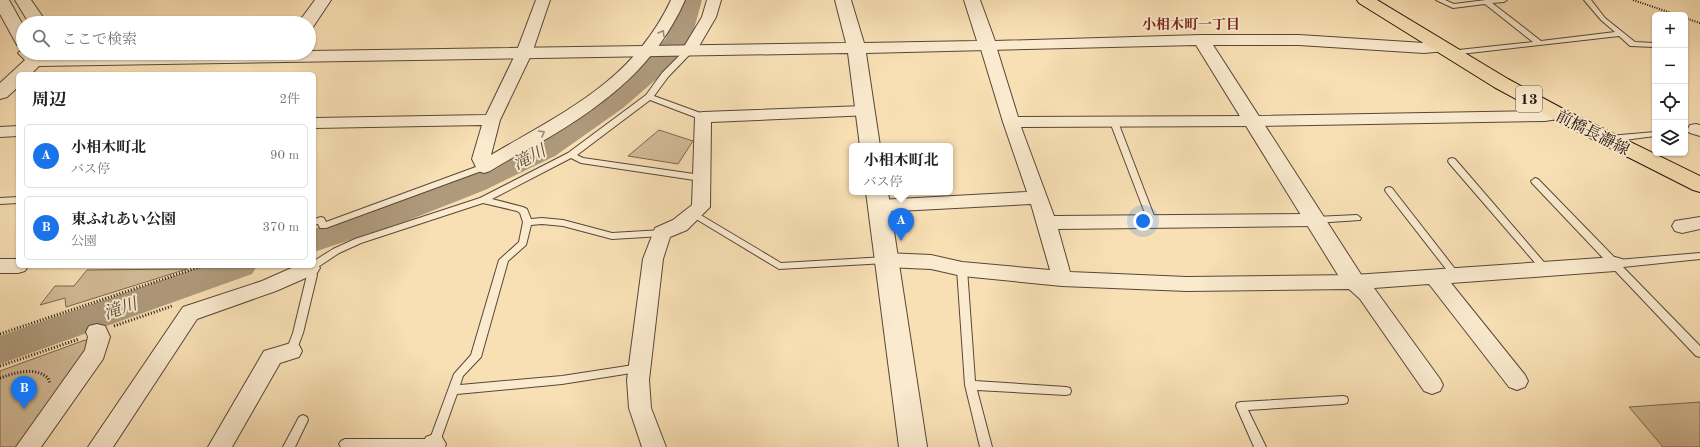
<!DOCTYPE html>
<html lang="ja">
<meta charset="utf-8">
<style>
:root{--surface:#fff;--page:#f2f2f2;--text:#202124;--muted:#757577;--line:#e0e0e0;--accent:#1a73e8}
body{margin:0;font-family:"Old Standard TT","Noto Serif JP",serif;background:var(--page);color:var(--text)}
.controls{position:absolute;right:12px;top:12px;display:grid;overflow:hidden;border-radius:6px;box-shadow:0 1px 3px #0004}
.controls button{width:36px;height:36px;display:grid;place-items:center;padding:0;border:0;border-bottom:1px solid var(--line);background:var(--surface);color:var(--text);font:20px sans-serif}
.you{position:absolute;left:1143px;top:221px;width:14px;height:14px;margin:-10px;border:3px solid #fff;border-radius:50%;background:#1a73e8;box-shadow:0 0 0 6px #1a73e833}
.badge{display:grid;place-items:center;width:26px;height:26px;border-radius:50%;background:var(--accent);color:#fff;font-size:13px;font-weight:700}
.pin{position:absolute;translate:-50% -33px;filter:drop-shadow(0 1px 2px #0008)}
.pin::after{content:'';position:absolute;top:21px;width:14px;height:12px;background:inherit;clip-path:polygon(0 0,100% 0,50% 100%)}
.popup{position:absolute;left:849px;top:143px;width:104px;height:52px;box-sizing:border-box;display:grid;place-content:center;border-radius:6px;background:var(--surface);filter:drop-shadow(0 1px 3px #0005);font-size:13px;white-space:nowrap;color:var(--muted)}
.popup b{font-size:15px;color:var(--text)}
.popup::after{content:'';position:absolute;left:50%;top:100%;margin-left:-8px;border:8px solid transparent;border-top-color:var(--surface)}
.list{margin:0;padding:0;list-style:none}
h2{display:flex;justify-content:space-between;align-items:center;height:52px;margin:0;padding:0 16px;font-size:17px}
h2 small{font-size:13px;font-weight:400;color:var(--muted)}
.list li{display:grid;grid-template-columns:26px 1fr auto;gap:12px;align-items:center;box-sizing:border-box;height:64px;margin:0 8px 8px;padding:0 8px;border:1px solid var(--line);border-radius:6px}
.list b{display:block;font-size:15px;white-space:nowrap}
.list p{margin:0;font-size:13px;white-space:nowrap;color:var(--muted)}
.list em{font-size:13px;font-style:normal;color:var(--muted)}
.icon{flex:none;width:22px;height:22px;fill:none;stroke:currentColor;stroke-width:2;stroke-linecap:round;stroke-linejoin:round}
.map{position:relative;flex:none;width:1700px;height:447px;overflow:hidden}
.search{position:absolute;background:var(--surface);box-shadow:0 1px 3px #0004;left:16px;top:16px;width:300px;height:44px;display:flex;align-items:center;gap:10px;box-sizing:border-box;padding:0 14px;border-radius:22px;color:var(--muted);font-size:15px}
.panel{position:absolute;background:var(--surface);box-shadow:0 1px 3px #0004;left:16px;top:72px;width:300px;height:196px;border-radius:6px}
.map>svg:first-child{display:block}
</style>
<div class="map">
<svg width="1700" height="447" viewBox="0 0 1700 447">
<rect width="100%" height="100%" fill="#f8dfb4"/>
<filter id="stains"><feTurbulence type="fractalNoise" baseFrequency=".005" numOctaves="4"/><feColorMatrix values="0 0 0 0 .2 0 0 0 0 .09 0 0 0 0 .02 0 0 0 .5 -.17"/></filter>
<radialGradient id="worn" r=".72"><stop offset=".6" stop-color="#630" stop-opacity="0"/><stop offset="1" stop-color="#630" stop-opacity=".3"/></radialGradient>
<g fill="#d3bc98" stroke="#7a6854">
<polygon points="659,130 693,141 678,164 628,156"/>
<polygon points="187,269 66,307 65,298 40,305 55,286 74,286 87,270"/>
<polygon points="85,340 91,344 18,447 0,447 0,371"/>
<polygon points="1700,402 1700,447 1663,447 1629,407"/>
</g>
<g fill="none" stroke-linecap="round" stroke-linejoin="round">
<g fill="#af9a7c" fill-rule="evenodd">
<polygon points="678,0 702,0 691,40 668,69 623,108 555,156 485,190 404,222 314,252 314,229 463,176 535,144 603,96 650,57 666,38"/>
<polygon points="203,266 257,266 252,274 0,364 0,336"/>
</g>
<defs>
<g id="service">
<polygon points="1436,0 1445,0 1454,4 1486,0 1507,0 1504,2 1492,3 1541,41 1615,32 1601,20 1584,0 1591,0 1605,18 1635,42 1655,43 1655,47 1630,46 1619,36 1452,55 1449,55 1449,51 1533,42 1485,4 1453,8"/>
<polygon points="687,48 693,48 694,50 668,77 654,96 706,115 707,117 706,119 700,119 650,100 577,155 583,158 701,175 705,178 704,180 701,181 581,163 571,158 492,199 523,207 527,209 531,219 542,218 563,220 612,233 662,230 667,233 662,236 612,239 563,226 542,224 531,225 526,245 508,261 481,357 463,376 460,385 562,376 640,364 644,365 645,368 644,371 562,384 457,394 438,447 341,447 339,444 341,441 345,439 430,439 454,374 471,355 499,260 519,242 523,222 520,213 517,211 483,203 361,243 339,253 315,269 317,275 303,333 295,354 291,355 287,354 286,351 293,333 307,275 305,268 306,266 314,266 314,261 333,249 355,239 480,198 568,153 646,95 662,73"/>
<polygon points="1111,120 1117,120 1118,122 1156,221 1155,223 1149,223 1148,221 1110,122"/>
<polygon points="1700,126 1700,130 1685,133 1685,129"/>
<polygon points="1655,132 1655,136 1609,142 1605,139 1609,136"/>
<polygon points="1452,158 1455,159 1549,268 1551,270 1549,272 1543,272 1449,163 1448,161 1449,159"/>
<polygon points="484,164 487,165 488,167 487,169 326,228 320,228 318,224 314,225 314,219 321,217 324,218 326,222"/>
<polygon points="1535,178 1538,179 1617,260 1700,253 1700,259 1623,267 1700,346 1700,357 1696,356 1532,183 1531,181"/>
<polygon points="1389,187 1392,188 1459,274 1461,276 1459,278 1453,278 1386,192 1385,190 1386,188"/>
<polygon points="18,197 18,203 0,204 0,198"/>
<polygon points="694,211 781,263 886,257 891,260 886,263 779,269 691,216 690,214"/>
<polygon points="1357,215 1361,218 1360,220 1315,223 1311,220 1315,217"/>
<polygon points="962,266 965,267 967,269 975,381 1066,387 1070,388 1071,391 1070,394 1066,395 977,390 992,447 980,447 965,385 957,269 959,267"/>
<polygon points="1343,396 1347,397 1348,400 1347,403 1343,404 1248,410 1266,447 1254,447 1236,406 1237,403 1241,402"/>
<polygon points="303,415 307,417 308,420 295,447 283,447 299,417"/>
</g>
<g id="minor">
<path d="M 536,0 L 550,0 L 532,53 L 500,120 L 491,155 C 564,112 633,81 671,0 L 685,0 C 657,64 607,103 548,138 C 529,149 509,159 490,171 L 484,173 L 478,171 L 472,159 L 482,125 L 314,128 L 314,118 L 486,115 L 516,53 Z"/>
<polygon points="707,0 721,0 716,17 695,53 685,53 682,50 702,17"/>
<polygon points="988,41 993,43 996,46 1018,117 1254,116 1545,111 1558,109 1564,110 1566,114 1564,118 1545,121 1254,126 1021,127 1054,216 1315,214 1322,215 1324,220 1322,225 1315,226 1058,229 1070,272 1187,277 1354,275 1615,257 1622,259 1625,264 1622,269 1615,271 1451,283 1525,375 1528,381 1525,387 1517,390 1509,387 1429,284 1374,288 1440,379 1443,385 1440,391 1432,394 1424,391 1360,299 1349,289 1187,291 1062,286 962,276 931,269 886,267 879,265 876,260 879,255 886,253 931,255 962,262 1050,270 1031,204 879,212 872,210 870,206 872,202 879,200 1027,192 1003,122 980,46 983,43"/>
<polygon points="864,106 870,107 872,111 870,115 711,122 710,207 687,230 670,237 663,259 649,380 651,408 666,447 642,447 629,408 627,380 643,259 655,228 673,220 692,205 695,117 697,113 703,112"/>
<polygon points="1696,124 1700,125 1700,136 1690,133 1688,129 1690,125"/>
<polygon points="18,126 18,136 0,137 0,127"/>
<polygon points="1700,217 1700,229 1682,233 1675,231 1672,226 1675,221"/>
<polygon points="0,259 18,259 18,266 28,266 25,271 18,273 0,273"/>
<polygon points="314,262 317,263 320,268 317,273 276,291 197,319 113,447 88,447 183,307 262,281 296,266 314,266"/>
<polygon points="97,324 105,326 110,337 103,359 41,447 16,447 85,350 88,337 86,332 89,326"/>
<polygon points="291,343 299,345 302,351 299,357 280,363 232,447 208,447 264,351"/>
<polygon points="434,434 442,437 446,444 445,447 421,447 426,437"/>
</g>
<g id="tertiary">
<polygon points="0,0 9,0 23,25 23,46 17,45 0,14"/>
<polygon points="15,0 31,0 47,23 29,23"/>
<polygon points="315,0 331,0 313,27 309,28 309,23 298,23"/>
<polygon points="835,0 851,0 864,43 977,41 964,0 980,0 995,41 1201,35 1299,35 1424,43 1445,43 1448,47 1445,51 1424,53 1299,45 1213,45 1362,276 1366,282 1362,288 1354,291 1346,288 1196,45 866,53 880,146 860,146 848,53 39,66 31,74 18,74 18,87 7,97 0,99 0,83 25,60 18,53 23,49 23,53 52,53 50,55 309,53 309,51 846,43"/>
<polygon points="866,192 888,192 927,447 899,447"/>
</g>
<polygon id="primary" points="1357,0 1377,0 1508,79 1565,110 1700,176 1700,192 1693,190 1551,118 1494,87 1359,3"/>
</defs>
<use href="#service" stroke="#574738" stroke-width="2"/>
<use href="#minor" stroke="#574738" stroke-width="2"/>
<use href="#tertiary" stroke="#574738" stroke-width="2"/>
<use href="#primary" stroke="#21140f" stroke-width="2"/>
<g stroke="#21140f" stroke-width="2" stroke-dasharray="1 1.5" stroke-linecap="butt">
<polyline points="1633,0 1677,15"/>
<polyline points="1685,18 1700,23"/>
</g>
<g stroke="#21140f" stroke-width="3" stroke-dasharray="1 2" stroke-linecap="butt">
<polyline points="114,326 172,306"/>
<polyline points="0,334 202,266"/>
<polyline points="0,366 79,339"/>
<path d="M 0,378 C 15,373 34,366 48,378 L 50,384"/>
</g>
<use href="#service" fill="#faeace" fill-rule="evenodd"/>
<use href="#minor" fill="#faeace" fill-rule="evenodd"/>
<use href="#tertiary" fill="#faeace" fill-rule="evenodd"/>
<use href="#primary" fill="#f8dfb4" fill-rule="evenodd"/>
</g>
<defs><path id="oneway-chevron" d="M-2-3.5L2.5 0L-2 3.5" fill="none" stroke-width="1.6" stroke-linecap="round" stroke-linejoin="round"/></defs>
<g stroke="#988a78">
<use href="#oneway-chevron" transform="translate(662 33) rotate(-59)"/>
<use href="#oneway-chevron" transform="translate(542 133) rotate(-30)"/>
</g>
<g text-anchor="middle" stroke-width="4" stroke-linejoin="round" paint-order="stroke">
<g font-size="14" font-weight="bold" fill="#7a1f14" stroke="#faeace">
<text x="1191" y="29">小相木町一丁目</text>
</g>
<rect fill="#faeace" stroke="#625448" stroke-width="1" x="1516" y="86" width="26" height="26" rx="3"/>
<g font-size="15" font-weight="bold" fill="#21140f">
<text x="1529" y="104">13</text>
</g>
<g font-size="16" fill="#21140f" stroke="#faeace">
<text transform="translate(1593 132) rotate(27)" y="6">前橋長瀞線</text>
</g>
<g font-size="17" font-style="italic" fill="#5a4a3b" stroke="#faeace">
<text transform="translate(529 157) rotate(-27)" y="6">滝川</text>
<text transform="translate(120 308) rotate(-19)" y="6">滝川</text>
</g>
</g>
<rect width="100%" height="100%" filter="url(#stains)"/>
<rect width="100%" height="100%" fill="url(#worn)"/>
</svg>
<div class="controls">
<button>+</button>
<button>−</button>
<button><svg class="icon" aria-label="locate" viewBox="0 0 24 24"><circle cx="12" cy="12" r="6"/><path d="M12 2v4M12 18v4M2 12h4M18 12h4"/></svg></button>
<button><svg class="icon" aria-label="layers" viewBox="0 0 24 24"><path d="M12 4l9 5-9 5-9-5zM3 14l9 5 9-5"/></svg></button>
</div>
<div class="you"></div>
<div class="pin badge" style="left:901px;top:241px">A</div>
<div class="popup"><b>小相木町北</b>バス停</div>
<div class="pin badge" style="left:24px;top:409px">B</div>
<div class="search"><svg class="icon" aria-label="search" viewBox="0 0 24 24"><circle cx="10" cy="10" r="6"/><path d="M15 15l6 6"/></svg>ここで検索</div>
<section class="panel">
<h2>周辺<small>2件</small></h2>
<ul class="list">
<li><span class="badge">A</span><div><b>小相木町北</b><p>バス停</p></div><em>90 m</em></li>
<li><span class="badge">B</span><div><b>東ふれあい公園</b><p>公園</p></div><em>370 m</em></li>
</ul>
</section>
</div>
